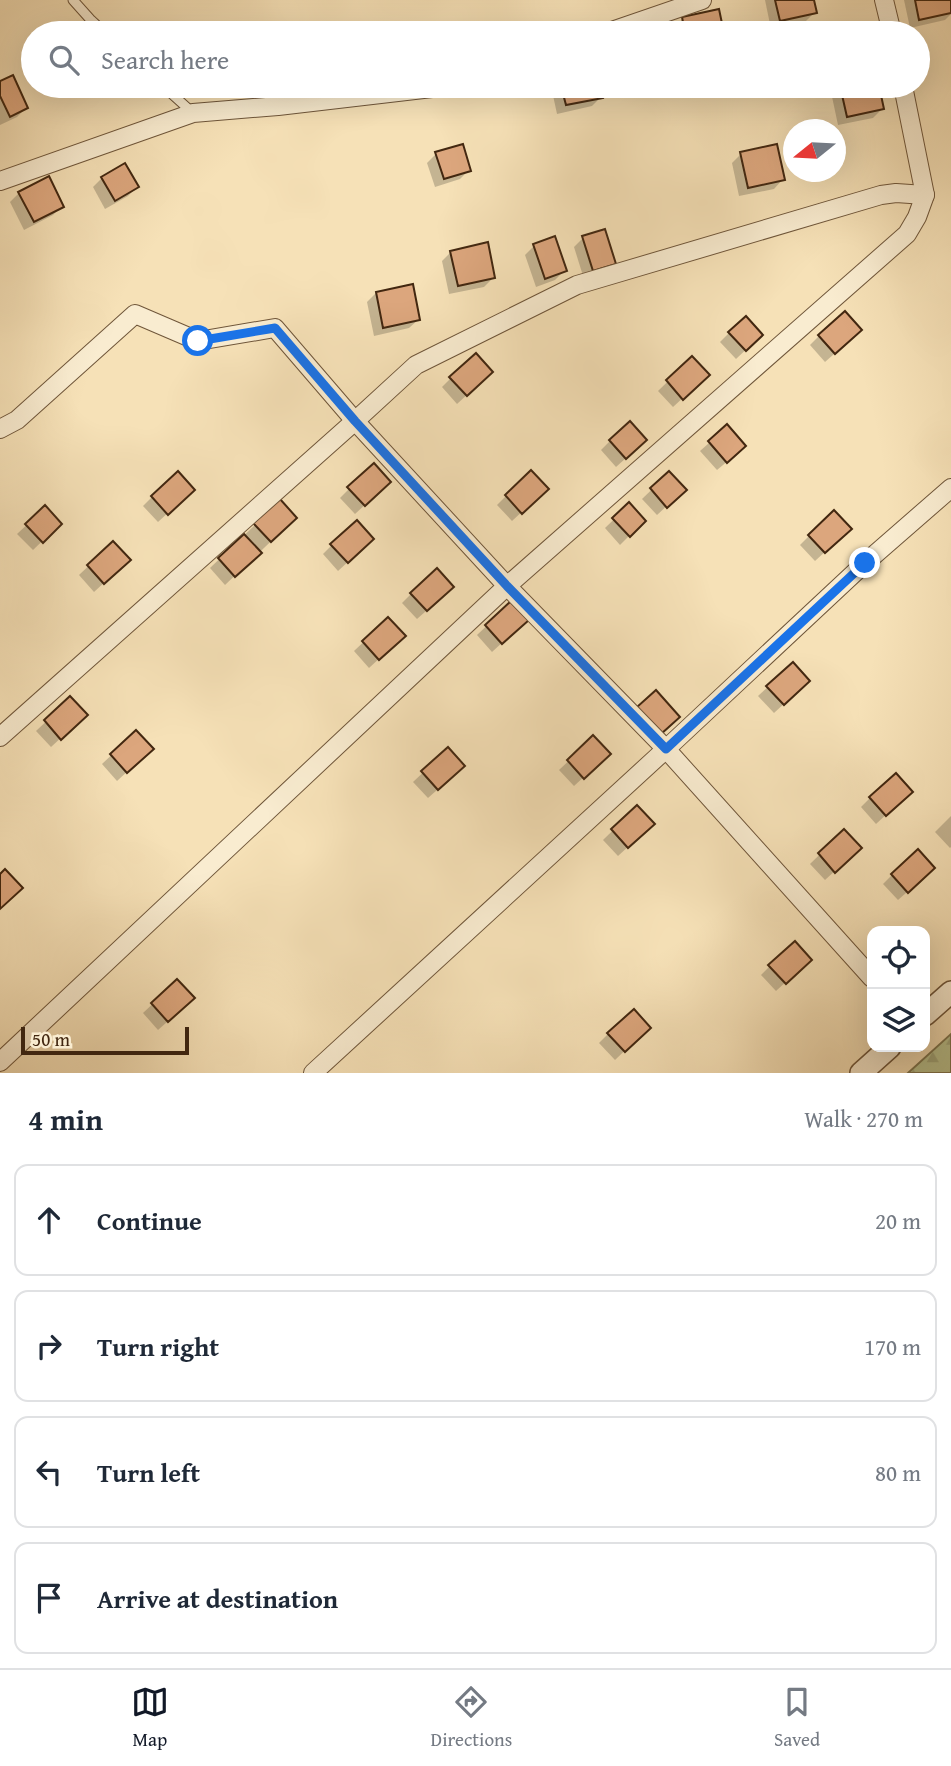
<!DOCTYPE html>
<meta charset="utf-8">
<style>
:root{--surface:#fff;--page:#f2f2f3;--text:#1f2937;--muted:#747a83;--line:#e0e1e3;--accent:#111827}
body{margin:0;font-family:"Gentium Book Plus",serif;background:var(--page);color:var(--text)}
.controls{position:absolute;right:21px;bottom:21px;display:grid;overflow:hidden;border-radius:14px;box-shadow:0 7px 28px #0002}
.controls button{width:63px;height:63px;display:grid;place-items:center;padding:0;border:0;border-bottom:2px solid var(--line);background:var(--surface);color:var(--text);font:35px sans-serif}
.compass{position:absolute;left:783px;top:119px;width:63px;height:63px;border-radius:50%;background:var(--surface);box-shadow:0 7px 28px #0002;rotate:252deg}
.scale{position:absolute;left:21px;bottom:18px;width:168px;box-sizing:border-box;padding-left:7px;border:4px solid #422710;border-top:0;font-size:19px;line-height:24px;white-space:nowrap;color:#422710;-webkit-text-stroke:5px #f9ecd0;paint-order:stroke}
.stop{position:absolute;width:21px;height:21px;margin:-16px;border:5px solid #1a73e8;border-radius:50%;background:#fff}
.stop.end{background:#1a73e8;border-color:#fff;box-shadow:0 2px 7px #0008}
.list{margin:0;padding:0;list-style:none}
h2{display:flex;justify-content:space-between;align-items:center;height:91px;margin:0;padding:0 28px;font-size:30px}
h2 small{font-size:23px;font-weight:400;color:var(--muted)}
.list li{display:grid;grid-template-columns:46px 1fr auto;gap:21px;align-items:center;box-sizing:border-box;height:112px;margin:0 14px 14px;padding:0 14px;border:2px solid var(--line);border-radius:14px}
.list b{display:block;font-size:26px;white-space:nowrap}
.list em{font-size:23px;font-style:normal;color:var(--muted)}
.icon{flex:none;width:38px;height:38px;fill:none;stroke:currentColor;stroke-width:2;stroke-linecap:round;stroke-linejoin:round}
.map{position:relative;flex:none;width:951px;height:1073px;overflow:hidden}
.search{position:absolute;background:var(--surface);box-shadow:0 7px 28px #0002;left:21px;right:21px;top:21px;height:77px;display:flex;align-items:center;gap:18px;box-sizing:border-box;padding:0 24px;border-radius:38px;color:var(--muted);font-size:26px}
.sheet{height:595px;background:var(--surface)}
nav{display:flex;justify-content:space-around;align-items:center;box-sizing:border-box;height:98px;border-top:2px solid var(--line);background:var(--surface);font-size:19px;color:var(--muted)}
nav a{display:grid;justify-items:center;gap:4px}
nav .on{color:var(--accent)}
.map>svg:first-child{display:block}
</style>
<div class="map">
<svg width="951" height="1073" viewBox="0 0 951 1073">
<defs>
<pattern id="forest-firs" width="22" height="20" patternUnits="userSpaceOnUse" patternTransform="scale(1.75)"><rect width="22" height="20" fill="#b8c492"/><path d="M5 1l3.5 6h-7zM16 11l3.5 6h-7z" fill="#9fa87d"/></pattern>
</defs>
<rect width="100%" height="100%" fill="#f6e1b7"/>
<filter id="stains"><feTurbulence type="fractalNoise" baseFrequency=".00286" numOctaves="4"/><feColorMatrix values="0 0 0 0 .2 0 0 0 0 .09 0 0 0 0 .02 0 0 0 .5 -.17"/></filter>
<radialGradient id="worn" r=".72"><stop offset=".6" stop-color="#630" stop-opacity="0"/><stop offset="1" stop-color="#630" stop-opacity=".3"/></radialGradient>
<polygon fill="url(#forest-firs)" stroke="#7d7651" stroke-width="2" points="951,1034 951,1073 908,1073"/>
<g fill="#0003">
<polygon points="765,0 812,0 815,12 806,21 771,29"/>
<polygon points="904,0 951,0 951,14 945,20 910,28"/>
<polygon points="718,11 722,33 675,33 674,28 683,19"/>
<polygon points="0,83 26,108 17,117 0,125"/>
<polygon points="551,86 598,86 601,97 592,106 557,114"/>
<polygon points="837,86 877,86 882,109 873,118 838,125 831,92"/>
<polygon points="436,154 469,170 460,179 435,187 427,163"/>
<polygon points="741,154 783,179 774,189 739,196 732,163"/>
<polygon points="102,178 137,187 128,196 105,209 93,187"/>
<polygon points="19,193 62,206 53,215 24,230 10,202"/>
<polygon points="583,238 614,263 605,272 584,279 574,247"/>
<polygon points="534,246 565,270 555,280 536,287 525,255"/>
<polygon points="451,252 493,278 484,287 449,294 442,261"/>
<polygon points="376,293 419,319 409,328 374,336 367,302"/>
<polygon points="729,333 752,344 736,359 720,342"/>
<polygon points="819,336 851,339 825,362 810,345"/>
<polygon points="692,358 698,384 673,407 658,391"/>
<polygon points="451,378 482,381 457,404 442,387"/>
<polygon points="727,427 735,455 717,470 700,451"/>
<polygon points="610,441 636,449 616,467 601,450"/>
<polygon points="669,473 684,490 657,515 642,499"/>
<polygon points="349,489 380,491 355,514 340,498"/>
<polygon points="506,496 537,498 512,521 497,505"/>
<polygon points="152,497 183,499 158,522 143,506"/>
<polygon points="280,501 286,527 225,585 210,568"/>
<polygon points="629,505 644,521 620,545 605,528"/>
<polygon points="45,508 60,524 33,550 17,534"/>
<polygon points="809,536 840,538 815,561 800,545"/>
<polygon points="113,543 119,569 94,592 79,575"/>
<polygon points="332,545 363,548 338,571 323,554"/>
<polygon points="411,594 443,596 417,619 402,603"/>
<polygon points="511,603 517,629 492,652 477,635"/>
<polygon points="388,619 394,645 369,668 354,651"/>
<polygon points="793,664 799,690 774,713 758,696"/>
<polygon points="70,699 76,724 51,747 36,731"/>
<polygon points="136,732 142,758 117,781 102,764"/>
<polygon points="593,738 599,763 574,786 559,770"/>
<polygon points="448,749 454,775 428,798 413,782"/>
<polygon points="870,798 902,800 876,824 861,807"/>
<polygon points="637,807 643,833 618,856 603,840"/>
<polygon points="951,816 951,847 950,848 935,832"/>
<polygon points="844,831 850,857 825,880 810,864"/>
<polygon points="892,875 924,877 898,900 883,884"/>
<polygon points="770,966 801,968 776,991 761,975"/>
<polygon points="177,981 184,1007 158,1030 143,1013"/>
<polygon points="608,1034 640,1036 615,1060 599,1043"/>
</g>
<g fill="#dca67d" stroke="#422710" stroke-width="2">
<polygon points="775,0 814,0 817,13 780,21"/>
<polygon points="915,0 951,0 951,13 919,20"/>
<polygon points="719,9 724,33 685,33 682,17"/>
<polygon points="269,24 271,33 232,33 231,32"/>
<polygon points="13,75 28,108 10,117 0,96 0,81"/>
<polygon points="561,86 600,86 603,98 566,105"/>
<polygon points="840,86 879,86 884,109 847,117"/>
<polygon points="463,144 471,171 444,179 435,152"/>
<polygon points="777,144 785,180 748,188 740,152"/>
<polygon points="125,163 139,187 115,201 101,177"/>
<polygon points="49,176 64,207 34,222 18,192"/>
<polygon points="605,229 616,264 593,271 582,236"/>
<polygon points="555,236 567,271 545,279 533,244"/>
<polygon points="488,242 495,278 458,286 450,251"/>
<polygon points="413,284 420,320 383,328 376,292"/>
<polygon points="845,311 862,330 835,354 818,335"/>
<polygon points="746,316 763,335 746,351 728,332"/>
<polygon points="476,353 493,372 467,396 449,377"/>
<polygon points="692,356 710,375 683,400 666,380"/>
<polygon points="630,421 647,440 626,459 609,440"/>
<polygon points="727,424 746,446 727,463 708,441"/>
<polygon points="374,463 391,482 365,506 347,487"/>
<polygon points="531,470 549,489 522,514 505,495"/>
<polygon points="178,471 195,490 168,515 151,496"/>
<polygon points="669,471 687,490 667,508 650,488"/>
<polygon points="280,499 297,518 271,542 253,523"/>
<polygon points="629,502 646,521 630,537 612,518"/>
<polygon points="45,505 62,524 43,543 25,524"/>
<polygon points="834,510 852,529 825,553 808,535"/>
<polygon points="357,520 374,539 348,563 330,544"/>
<polygon points="244,534 262,553 235,577 218,558"/>
<polygon points="113,541 131,560 104,584 87,565"/>
<polygon points="437,568 454,587 427,611 410,593"/>
<polygon points="511,601 529,620 502,644 485,625"/>
<polygon points="388,617 406,636 379,660 362,641"/>
<polygon points="793,662 810,681 784,705 766,686"/>
<polygon points="656,690 680,717 661,734 637,707"/>
<polygon points="70,696 88,715 61,740 44,720"/>
<polygon points="136,730 154,749 127,773 110,754"/>
<polygon points="593,735 611,754 584,779 567,760"/>
<polygon points="448,747 465,766 438,790 421,771"/>
<polygon points="896,773 913,792 886,816 869,797"/>
<polygon points="637,805 655,824 628,848 611,829"/>
<polygon points="844,829 862,848 835,873 818,853"/>
<polygon points="918,849 935,868 908,893 891,874"/>
<polygon points="5,869 23,888 0,909 0,874"/>
<polygon points="795,941 812,960 786,984 768,965"/>
<polygon points="177,979 195,998 168,1022 151,1003"/>
<polygon points="634,1009 651,1028 625,1052 607,1033"/>
</g>
<g fill="none" stroke-linecap="round" stroke-linejoin="round">
<defs>
<g id="service">
<polyline points="73,0 90,19 105,33"/>
<polyline points="163,86 193,113"/>
</g>
<g id="minor">
<polyline points="884,0 892,33"/>
<polyline points="606,33 702,0"/>
<polyline points="0,181 193,113 278,106 449,86"/>
<polyline points="0,429 17,420 135,314 198,341 275,328 355,421 507,586 666,749 872,978"/>
<polyline points="0,737 355,421 416,365 577,285 881,195 896,193 925,195"/>
<polyline points="0,1062 507,586 907,234 917,217 925,195 903,86"/>
<polyline points="313,1073 666,749 865,563 951,488"/>
</g>
<g id="tertiary">
<polyline points="925,1015 951,992"/>
<polyline points="861,1073 890,1047"/>
</g>
</defs>
<use href="#service" stroke="#6f563a" stroke-width="11"/>
<use href="#minor" stroke="#6f563a" stroke-width="20"/>
<use href="#tertiary" stroke="#6f563a" stroke-width="24"/>
<use href="#service" stroke="#f9ecd0" stroke-width="9"/>
<use href="#minor" stroke="#f9ecd0" stroke-width="18"/>
<use href="#tertiary" stroke="#f9ecd0" stroke-width="21"/>
</g>
<g fill="none" stroke-linecap="round" stroke-linejoin="round">
<polyline stroke="#1a73e8" stroke-width="9" points="198,341 275,328 355,421 507,586 666,749 865,563"/>
</g>
<rect width="100%" height="100%" filter="url(#stains)"/>
<rect width="100%" height="100%" fill="url(#worn)"/>
</svg>
<div class="controls">
<button><svg class="icon" aria-label="locate" viewBox="0 0 24 24"><circle cx="12" cy="12" r="6"/><path d="M12 2v4M12 18v4M2 12h4M18 12h4"/></svg></button>
<button><svg class="icon" aria-label="layers" viewBox="0 0 24 24"><path d="M12 4l9 5-9 5-9-5zM3 14l9 5 9-5"/></svg></button>
</div>
<svg class="compass" viewBox="-18 -18 36 36"><path d="M0-13l5 13h-10z" fill="#e53935"/><path d="M0 13l5-13h-10z" fill="#747a83"/></svg>
<div class="scale">50 m</div>
<div class="stop" style="left:198px;top:341px"></div>
<div class="stop end" style="left:865px;top:563px"></div>
<div class="search"><svg class="icon" aria-label="search" viewBox="0 0 24 24"><circle cx="10" cy="10" r="6"/><path d="M15 15l6 6"/></svg>Search here</div>
</div>
<section class="sheet">
<h2>4 min<small>Walk · 270 m</small></h2>
<ul class="list">
<li><svg class="icon" aria-label="ahead" viewBox="0 0 24 24"><path d="M12 20V5M6 11l6-6 6 6"/></svg><div><b>Continue</b></div><em>20 m</em></li>
<li><svg class="icon" aria-label="right" viewBox="0 0 24 24"><path d="M7 20v-9h11M14 6l5 5-5 5"/></svg><div><b>Turn right</b></div><em>170 m</em></li>
<li><svg class="icon" aria-label="left" viewBox="0 0 24 24"><path d="M17 20v-9H6M10 6l-5 5 5 5"/></svg><div><b>Turn left</b></div><em>80 m</em></li>
<li><svg class="icon" aria-label="arrive" viewBox="0 0 24 24"><path d="M6 21V4h12l-3 4 3 4H6"/></svg><div><b>Arrive at destination</b></div></li>
</ul>
</section>
<nav>
<a class="on"><svg class="icon" aria-label="map" viewBox="0 0 24 24"><path d="M3 6l6-2 6 2 6-2v14l-6 2-6-2-6 2zM9 4v14M15 6v14"/></svg>Map</a>
<a><svg class="icon" aria-label="directions" viewBox="0 0 24 24"><path d="M12 3l9 9-9 9-9-9zM9 14v-3h6M13 9l2 2-2 2"/></svg>Directions</a>
<a><svg class="icon" aria-label="saved" viewBox="0 0 24 24"><path d="M7 4h10v16l-5-4-5 4z"/></svg>Saved</a>
</nav>
